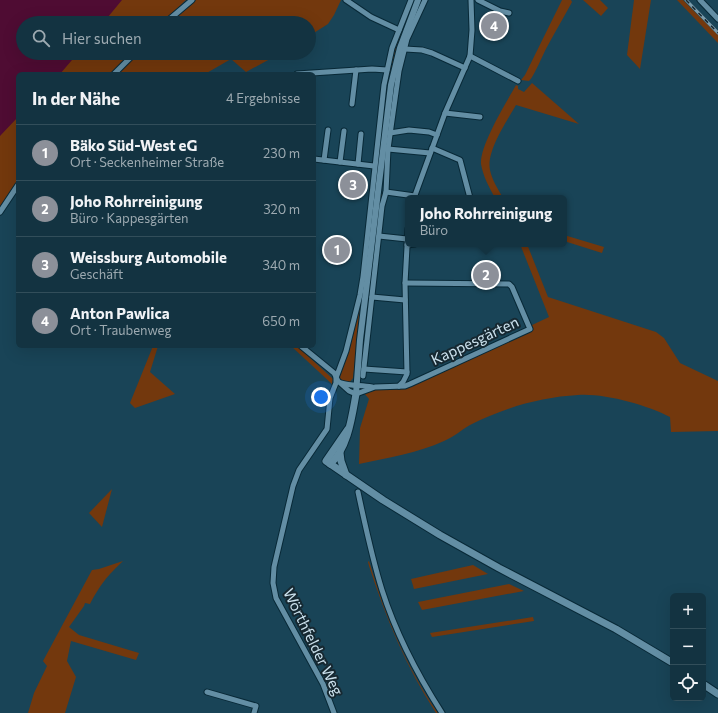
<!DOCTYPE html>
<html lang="de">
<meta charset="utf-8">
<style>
:root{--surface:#133341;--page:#1c3b48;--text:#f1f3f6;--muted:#9daab1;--line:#324e5a;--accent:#8c9099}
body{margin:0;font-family:Commissioner,sans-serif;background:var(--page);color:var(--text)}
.controls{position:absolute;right:12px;bottom:12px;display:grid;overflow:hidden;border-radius:6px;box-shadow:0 4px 16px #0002}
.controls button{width:36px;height:36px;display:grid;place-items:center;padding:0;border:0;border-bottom:1px solid var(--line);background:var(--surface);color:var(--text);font:20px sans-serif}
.you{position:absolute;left:321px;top:397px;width:14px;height:14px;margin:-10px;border:3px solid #fff;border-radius:50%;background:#1a73e8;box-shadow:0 0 0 6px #1a73e833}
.badge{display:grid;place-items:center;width:26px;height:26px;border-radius:50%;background:var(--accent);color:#fff;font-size:13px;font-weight:700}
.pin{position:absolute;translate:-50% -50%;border:2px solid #fff;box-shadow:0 1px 4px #0006}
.popup{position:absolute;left:405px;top:195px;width:162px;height:52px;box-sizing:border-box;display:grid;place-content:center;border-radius:6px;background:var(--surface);filter:drop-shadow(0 1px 3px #0005);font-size:13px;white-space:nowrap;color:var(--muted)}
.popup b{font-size:15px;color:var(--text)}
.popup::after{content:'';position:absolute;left:50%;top:100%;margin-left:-8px;border:8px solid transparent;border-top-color:var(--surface)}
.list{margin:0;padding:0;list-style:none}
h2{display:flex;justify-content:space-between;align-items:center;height:52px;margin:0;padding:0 16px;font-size:17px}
h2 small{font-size:13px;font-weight:400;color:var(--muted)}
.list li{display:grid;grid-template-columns:26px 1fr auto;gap:12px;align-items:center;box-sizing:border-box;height:56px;padding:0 16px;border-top:1px solid var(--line)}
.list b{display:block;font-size:15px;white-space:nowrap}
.list p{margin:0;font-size:13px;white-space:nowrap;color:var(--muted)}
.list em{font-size:13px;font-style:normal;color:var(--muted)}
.icon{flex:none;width:22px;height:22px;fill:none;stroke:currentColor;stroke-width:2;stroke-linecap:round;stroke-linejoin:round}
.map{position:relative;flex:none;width:718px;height:713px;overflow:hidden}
.search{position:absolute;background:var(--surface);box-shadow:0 4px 16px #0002;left:16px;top:16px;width:300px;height:44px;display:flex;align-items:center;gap:10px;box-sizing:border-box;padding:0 14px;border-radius:22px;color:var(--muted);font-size:15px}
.panel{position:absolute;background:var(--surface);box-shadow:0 4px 16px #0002;left:16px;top:72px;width:300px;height:276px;border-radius:6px}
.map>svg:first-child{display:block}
</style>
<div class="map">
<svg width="718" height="713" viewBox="0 0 718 713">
<rect width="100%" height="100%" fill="#194457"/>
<g fill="#73380d">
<polygon points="38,0 186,0 162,23 23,23 23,53 132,53 112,74 18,74 18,182 0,209 0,49"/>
<polygon points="196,0 341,0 334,15 328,24 309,36 309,23 169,23 189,4"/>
<polygon points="412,0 414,0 399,40 389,78 377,177 386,89 390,67 401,29"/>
<path d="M 562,0 L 571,0 L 572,2 C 564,17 555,32 547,47 C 543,54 534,77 529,81 L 521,80 L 525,75 Z"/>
<polygon points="583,0 600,0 608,8 601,16"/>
<polygon points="634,0 651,0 640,69 627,55"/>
<polygon points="677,0 683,0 718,35 718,43"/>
<polygon points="139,53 281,53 246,72 231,59 205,74 118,74"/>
<path d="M 532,83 L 579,124 L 516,105 C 507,121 486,151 490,170 C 492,180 498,189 503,198 L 495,198 C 489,187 483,176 481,164 C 480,145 506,103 516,85 L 518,86 L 518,89 L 524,92 Z"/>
<polygon points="383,192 363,369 361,368 373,253 381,195"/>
<polygon points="564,235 604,247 602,253 564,241"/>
<path d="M 520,244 L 527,244 L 548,297 L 656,332 L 664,338 L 680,363 L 718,381 L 718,431 L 671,432 L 670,417 C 647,405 604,393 578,395 C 541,397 503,408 470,425 C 461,430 454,437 444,441 C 418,453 387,458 359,464 L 360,428 L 369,399 L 364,393 L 373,389 L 393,389 L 406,387 L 429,378 L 532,330 L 530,326 L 549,317 Z"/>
<polygon points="365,280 353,378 350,382 344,382 338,379"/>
<polygon points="153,346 158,346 150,372 175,394 135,408 130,403"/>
<polygon points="291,346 297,346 333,379 332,384"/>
<polygon points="112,489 102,527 89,513"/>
<path d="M 123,561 C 107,576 100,585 90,604 L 85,603 L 84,606 L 69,627 L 79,635 L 139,653 L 136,660 L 71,641 L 67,661 L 76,677 L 65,713 L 28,713 L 34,693 L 47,666 L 43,661 L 92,570 L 99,569 Z"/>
<path d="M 369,561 C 385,614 406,667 438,713 L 436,713 C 406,667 386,618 369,566 L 368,562 Z"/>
<polygon points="473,565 488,574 414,589 411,579"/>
<polygon points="509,584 524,591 422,610 418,602"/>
<polygon points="533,617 534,621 432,637 430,633"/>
</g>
<polygon fill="#4f0c33" points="0,0 122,0 103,23 23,23 23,53 78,53 60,74 18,74 18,117 0,136"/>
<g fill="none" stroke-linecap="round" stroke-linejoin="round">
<defs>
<g id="minor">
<polyline points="346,0 371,17 399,30"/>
<polyline points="478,0 500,11 509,13"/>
<polyline points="700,0 718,19"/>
<polyline points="165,23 192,0"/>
<polyline points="405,49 422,50 432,53 465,68"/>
<polyline points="470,56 518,81"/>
<polyline points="114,74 135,53"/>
<polyline points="297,74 372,69 387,70"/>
<polyline points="352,104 356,70"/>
<polyline points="445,113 480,117"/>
<polyline points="390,133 409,130 429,132 437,135"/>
<polyline points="432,148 460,160 470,198"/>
<polyline points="388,149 430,153"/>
<polyline points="314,159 374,166"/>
<polyline points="324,160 328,130"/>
<polyline points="340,162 344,131"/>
<polyline points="358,164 361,134"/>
<polyline points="386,192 415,196"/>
<polyline points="414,198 445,113 470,56 472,30 471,0"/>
<polyline points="0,212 18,185"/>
<polyline points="379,236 407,239"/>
<polyline points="407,245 415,244"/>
<polyline points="372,297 405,300"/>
<polyline points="301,346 334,373 338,381 349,391 356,394 375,387 405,386 410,384 530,329 512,287 509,284 405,283"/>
<polyline points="364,369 407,372"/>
<polyline points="363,376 382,206 386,192 388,149 399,71 407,39 425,0"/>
<path d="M 341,383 C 351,386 361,385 372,387"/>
<polyline points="399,386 403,382 407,374 405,283 408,229"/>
<path d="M 358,492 C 365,525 372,558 382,590 C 396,634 417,674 442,713"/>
<polyline points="207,692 256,706 254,713"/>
<polyline points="334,713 323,684 276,598 273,583 274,567 293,486 299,470 327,429 330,398 336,383 336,378 346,351 360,295 363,277 384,85 392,48 411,0"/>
</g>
<polyline id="tertiary" points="356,394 360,340 391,85 400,48 418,0"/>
<g id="secondary">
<polyline points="348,429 326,461 383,500 440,535 499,568 616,629 673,663"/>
<polyline points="340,453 341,461 346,475"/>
<path d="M 330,464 C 348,449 352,416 356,394"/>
<polyline points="703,684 718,694"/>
</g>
</defs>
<use href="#minor" stroke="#082937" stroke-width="7"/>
<use href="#tertiary" stroke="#082937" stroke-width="8"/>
<use href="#secondary" stroke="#082937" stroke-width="9"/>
<use href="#minor" stroke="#638ea4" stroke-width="5"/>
<use href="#tertiary" stroke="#638ea4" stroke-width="6"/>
<use href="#secondary" stroke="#638ea4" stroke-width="7"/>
<defs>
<polyline id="rail" points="686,0 718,33"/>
</defs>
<use href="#rail" stroke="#7b9baa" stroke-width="3"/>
<use href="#rail" stroke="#162831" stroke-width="1.5" stroke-dasharray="4.5" stroke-linecap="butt"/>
</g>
<g text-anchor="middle" stroke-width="4" stroke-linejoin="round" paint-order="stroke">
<g font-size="15" fill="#cce2ee" stroke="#162831">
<text transform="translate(475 341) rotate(-25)" y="5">Kappesgärten</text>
<text transform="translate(313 642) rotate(64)" y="5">Wörthfelder Weg</text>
</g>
</g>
</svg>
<div class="controls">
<button>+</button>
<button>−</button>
<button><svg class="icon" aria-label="locate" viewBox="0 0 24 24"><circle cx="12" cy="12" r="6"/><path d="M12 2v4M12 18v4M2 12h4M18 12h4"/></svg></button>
</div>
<div class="you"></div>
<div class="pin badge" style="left:337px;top:250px">1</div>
<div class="pin badge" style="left:486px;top:275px">2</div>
<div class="popup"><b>Joho Rohrreinigung</b>Büro</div>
<div class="pin badge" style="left:353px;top:185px">3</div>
<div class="pin badge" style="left:494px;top:26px">4</div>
<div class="search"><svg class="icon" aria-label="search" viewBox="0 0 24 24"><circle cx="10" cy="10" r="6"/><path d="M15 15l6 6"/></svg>Hier suchen</div>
<section class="panel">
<h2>In der Nähe<small>4 Ergebnisse</small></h2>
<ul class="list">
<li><span class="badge">1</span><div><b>Bäko Süd-West eG</b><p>Ort · Seckenheimer Straße</p></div><em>230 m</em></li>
<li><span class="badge">2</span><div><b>Joho Rohrreinigung</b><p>Büro · Kappesgärten</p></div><em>320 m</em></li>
<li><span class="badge">3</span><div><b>Weissburg Automobile</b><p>Geschäft</p></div><em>340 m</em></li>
<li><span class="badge">4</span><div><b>Anton Pawlica</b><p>Ort · Traubenweg</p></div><em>650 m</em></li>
</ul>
</section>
</div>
